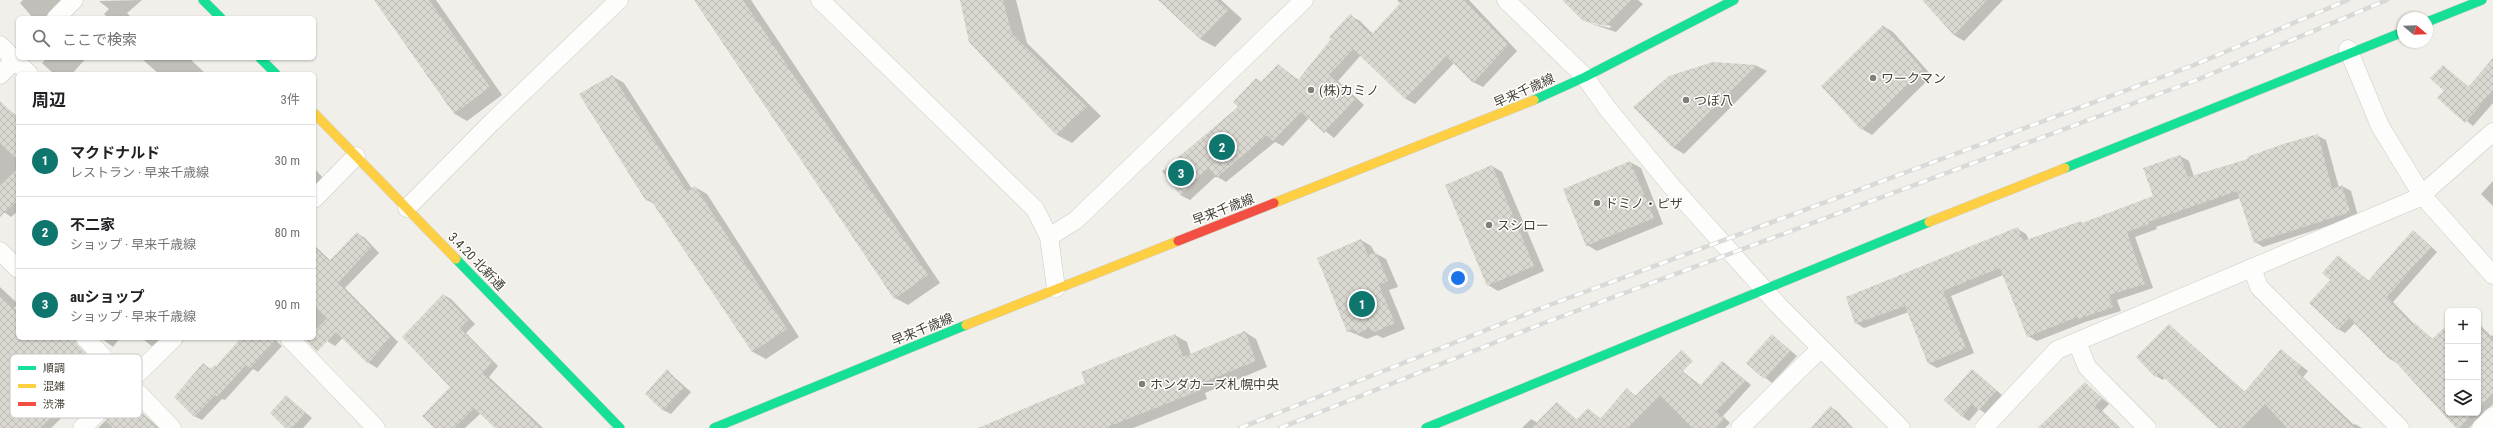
<!DOCTYPE html>
<html lang="ja">
<meta charset="utf-8">
<style>
:root{--surface:#fff;--page:#f6f6f6;--text:#202124;--muted:#757577;--line:#e0e0e0;--accent:#0f766e}
body{margin:0;font-family:"Roboto Condensed","Noto Sans JP",sans-serif;background:var(--page);color:var(--text)}
.controls{position:absolute;right:12px;bottom:12px;display:grid;overflow:hidden;border-radius:6px;box-shadow:0 1px 3px #0004}
.controls button{width:36px;height:36px;display:grid;place-items:center;padding:0;border:0;border-bottom:1px solid var(--line);background:var(--surface);color:var(--text);font:20px sans-serif}
.compass{position:absolute;left:2397px;top:12px;width:36px;height:36px;border-radius:50%;background:var(--surface);box-shadow:0 1px 3px #0004;rotate:109deg}
.you{position:absolute;left:1458px;top:278px;width:14px;height:14px;margin:-10px;border:3px solid #fff;border-radius:50%;background:#1a73e8;box-shadow:0 0 0 6px #1a73e833}
.badge{display:grid;place-items:center;width:26px;height:26px;border-radius:50%;background:var(--accent);color:#fff;font-size:13px;font-weight:700}
.pin{position:absolute;translate:-50% -50%;border:2px solid #fff;box-shadow:0 1px 4px #0006}
.list{margin:0;padding:0;list-style:none}
h2{display:flex;justify-content:space-between;align-items:center;height:52px;margin:0;padding:0 16px;font-size:17px}
h2 small{font-size:13px;font-weight:400;color:var(--muted)}
.list li{display:grid;grid-template-columns:26px 1fr auto;gap:12px;align-items:center;box-sizing:border-box;height:72px;padding:0 16px;border-top:1px solid var(--line)}
.list b{display:block;font-size:15px;white-space:nowrap}
.list p{margin:0;font-size:13px;white-space:nowrap;color:var(--muted)}
.list em{font-size:13px;font-style:normal;color:var(--muted)}
.icon{flex:none;width:22px;height:22px;fill:none;stroke:currentColor;stroke-width:2;stroke-linecap:round;stroke-linejoin:round}
.map{position:relative;flex:none;width:2493px;height:428px;overflow:hidden}
.search{position:absolute;background:var(--surface);box-shadow:0 1px 3px #0004;left:16px;top:16px;width:300px;height:44px;display:flex;align-items:center;gap:10px;box-sizing:border-box;padding:0 14px;border-radius:6px;color:var(--muted);font-size:15px}
.panel{position:absolute;background:var(--surface);box-shadow:0 1px 3px #0004;left:16px;top:72px;width:300px;height:268px;border-radius:6px}
.map>svg:first-child{display:block}
</style>
<div class="map">
<svg width="2493" height="428" viewBox="0 0 2493 428">
<defs>
<pattern id="building-cross-hatch" width="8" height="8" patternUnits="userSpaceOnUse"><rect width="8" height="8" fill="#dad8d1"/><path d="M0 0l8 8M0 8l8-8" fill="none" stroke="#bcbbb4"/></pattern>
</defs>
<rect width="100%" height="100%" fill="#f0efe9"/>
<g fill="#0003">
<polygon points="23,0 63,0 44,18 33,18 20,3"/>
<polygon points="142,0 127,13 132,18 108,18 104,14 109,9 99,1"/>
<polygon points="376,0 436,0 502,95 467,121 455,114"/>
<polygon points="695,0 751,0 940,283 908,305 895,298"/>
<polygon points="961,0 1016,0 1027,43 1101,116 1072,143 1057,135 970,42"/>
<polygon points="1160,0 1221,0 1242,19 1215,47 1200,39"/>
<polygon points="1397,0 1469,0 1517,51 1483,87 1473,82 1454,63 1415,104 1406,99 1361,55 1338,81 1364,105 1334,138 1309,118 1283,146 1275,142 1226,182 1216,176 1190,200 1180,195 1256,79 1262,82 1278,66 1299,80 1351,16 1360,21 1373,34 1401,4"/>
<polygon points="1564,0 1638,0 1643,4 1616,32 1589,23 1610,28 1611,26 1583,20"/>
<polygon points="1923,0 2003,0 1964,41 1954,35"/>
<polygon points="1883,26 1893,32 1932,76 1872,135 1862,129"/>
<polygon points="47,58 86,58 72,74 54,74 42,63"/>
<polygon points="141,58 189,58 206,74 159,74"/>
<polygon points="2493,60 2493,103 2473,126 2439,98 2445,91 2443,66 2469,87"/>
<polygon points="1713,63 1757,66 1767,71 1684,154 1674,148 1635,107"/>
<polygon points="612,76 624,83 692,189 695,187 707,194 799,337 766,359 753,352 656,205 647,200 580,95"/>
<polygon points="4,106 18,117 18,211 11,217 0,209 0,110"/>
<polygon points="2318,136 2326,140 2339,188 2342,186 2351,191 2358,216 2263,247 2255,242 2240,198 2156,227 2157,229 2135,237 2153,288 2117,300 2121,311 2085,322 2037,341 2028,336 2003,275 1951,296 1974,353 1937,368 1928,363 1909,312 1864,328 1856,323 2018,229 2026,234 2029,240 2081,222 2083,224 2154,197 2180,156 2189,161 2194,177"/>
<polygon points="1630,162 1641,168 1663,224 1597,251 1587,245"/>
<polygon points="1492,166 1502,172 1544,271 1498,291 1488,285"/>
<polygon points="314,168 325,180 314,191"/>
<polygon points="2493,181 2493,206 2481,194"/>
<polygon points="2414,231 2437,252 2393,302 2414,324 2433,339 2448,325 2448,413 2478,413 2478,323 2491,336 2493,335 2493,404 2469,428 2457,428 2397,363 2390,359 2355,323 2345,333 2338,329 2331,280 2338,256 2369,281"/>
<polygon points="357,233 365,238 379,253 345,288 398,342 377,368 369,363 343,338 335,346 327,341 314,327 314,245 331,261"/>
<polygon points="1361,240 1371,246 1375,253 1386,259 1398,287 1389,290 1405,329 1383,338 1377,335 1367,339 1348,331"/>
<polygon points="0,287 18,304 14,308 18,312 18,338 70,338 97,364 95,367 118,389 90,417 75,405 51,428 6,428 0,422"/>
<polygon points="444,295 451,299 475,324 466,333 498,366 489,377 543,428 496,428 481,413 465,428 436,428 451,387"/>
<polygon points="2169,325 2245,392 2281,350 2308,371 2303,377 2354,425 2355,424 2362,428 2219,428 2165,377 2163,380 2156,376"/>
<polygon points="1245,332 1256,339 1267,367 1205,393 1207,399 1133,428 980,428 1086,383 1175,335 1187,342 1191,355"/>
<polygon points="1772,335 1797,356 1772,383 1747,363"/>
<polygon points="101,338 120,338 113,347"/>
<polygon points="142,338 168,338 156,350"/>
<polygon points="242,338 273,338 282,346 258,372 253,369 225,400 222,399 202,420 194,416 203,365 211,369 217,367"/>
<polygon points="1723,362 1751,385 1723,416 1730,423 1725,428 1522,428 1531,419 1538,423 1557,403 1577,420 1588,409 1601,419 1628,390 1636,396 1680,369 1701,386"/>
<polygon points="1973,370 2003,396 1986,414 1979,409 1969,421 1962,416"/>
<polygon points="667,371 691,392 671,414 663,410"/>
<polygon points="2085,383 2109,404 2102,411 2120,428 2038,428"/>
<polygon points="286,396 312,418 303,428 286,428"/>
<polygon points="127,400 132,404 159,428 98,428"/>
<polygon points="1830,407 1837,411 1853,428 1818,428"/>
</g>
<g fill="url(#building-cross-hatch)">
<polygon points="374,0 429,0 490,87 454,114"/>
<polygon points="694,0 743,0 928,275 894,299"/>
<polygon points="960,0 1003,0 1012,34 1087,107 1056,135 969,42"/>
<polygon points="1158,0 1217,0 1228,10 1200,39"/>
<polygon points="1403,0 1465,0 1508,45 1473,83 1446,56 1405,99 1353,49 1329,75 1355,99 1324,133 1301,112 1273,141 1267,135 1216,178 1209,168 1180,195 1162,171 1238,107 1233,102 1256,78 1261,82 1278,64 1298,80 1331,39 1329,37 1350,14 1371,35"/>
<polygon points="1562,0 1631,0 1606,26 1583,21"/>
<polygon points="1922,0 1987,0 1954,35"/>
<polygon points="1883,25 1923,70 1861,130 1821,86"/>
<polygon points="2493,58 2493,90 2465,123 2437,98 2444,91 2430,78 2443,65 2468,87"/>
<polygon points="1713,62 1757,65 1673,148 1633,107 1669,76"/>
<polygon points="612,75 687,191 695,186 787,329 752,352 650,199 646,201 579,94"/>
<polygon points="0,101 18,119 18,160 0,143"/>
<polygon points="2318,134 2332,189 2342,185 2350,212 2254,243 2237,191 2148,222 2149,224 2127,232 2145,284 2109,295 2113,307 2078,319 2077,317 2027,337 2000,268 1943,291 1966,348 1928,364 1905,306 1855,324 1846,297 2018,227 2023,241 2081,221 2082,223 2153,196 2143,168 2180,155 2188,177 2248,159 2247,157 2283,144"/>
<polygon points="1630,161 1654,218 1586,246 1563,189"/>
<polygon points="1492,165 1534,266 1487,286 1445,185"/>
<polygon points="18,168 18,200 0,217 0,186"/>
<polygon points="2413,230 2431,247 2387,297 2413,325 2415,323 2432,339 2448,324 2448,413 2473,413 2459,428 2456,428 2391,357 2389,359 2349,318 2338,330 2309,303 2330,280 2322,273 2338,255 2368,281"/>
<polygon points="357,232 371,247 338,283 390,337 368,364 336,332 317,352 306,340 314,338 314,332 327,318 314,305 314,247 329,261"/>
<polygon points="1361,239 1368,255 1376,252 1388,281 1379,285 1395,323 1372,333 1370,328 1356,334 1354,329 1347,332 1317,258"/>
<polygon points="443,294 468,320 460,328 492,362 482,373 541,428 495,428 474,408 454,428 434,428 422,416 450,387 402,337"/>
<polygon points="0,295 18,314 18,338 75,338 77,345 91,359 88,362 111,385 91,404 89,401 79,411 69,400 40,428 0,428"/>
<polygon points="2169,324 2244,392 2281,349 2301,366 2297,372 2354,428 2287,428 2265,404 2242,428 2218,428 2159,373 2155,377 2136,357"/>
<polygon points="2478,325 2493,340 2493,393 2478,408"/>
<polygon points="1245,331 1256,361 1194,386 1196,392 1105,428 978,428 1085,383 1081,372 1175,334 1183,357"/>
<polygon points="1772,334 1790,351 1764,379 1746,363"/>
<polygon points="241,338 278,338 250,368 246,365 217,397 215,395 194,417 174,397 203,363 210,369 215,365 216,366"/>
<polygon points="1682,350 1693,361 1682,372 1700,386 1722,361 1745,381 1716,411 1724,418 1715,428 1692,428 1660,395 1628,428 1531,428 1557,402 1576,420 1588,408 1600,419 1627,388 1635,396"/>
<polygon points="667,369 684,388 663,411 645,394"/>
<polygon points="1972,369 1996,391 1979,410 1972,404 1962,417 1944,400"/>
<polygon points="2085,382 2102,399 2095,406 2119,428 2038,428"/>
<polygon points="286,395 305,413 292,428 285,428 270,413"/>
<polygon points="126,399 155,426 157,428 113,428 105,420"/>
<polygon points="1830,406 1851,428 1811,428"/>
</g>
<g fill="none" stroke-linecap="round" stroke-linejoin="round">
<defs>
<g id="street">
<polyline points="820,0 1035,209 1049,237 1056,288"/>
<polyline points="1506,0 1585,77 1607,108 1673,188 1779,306 1901,428"/>
<polyline points="56,18 74,0"/>
<polyline points="0,45 29,74"/>
<polyline points="2348,49 2380,126 2422,195 2493,275"/>
<polyline points="0,75 18,57"/>
<polyline points="314,199 356,156"/>
<polyline points="407,208 492,122 619,0"/>
<polyline points="1049,237 1076,220 1304,0"/>
<polyline points="0,251 18,269"/>
<polyline points="2252,268 2259,287 2400,428"/>
<polyline points="85,338 172,428"/>
<polyline points="289,338 376,428"/>
<polyline points="2077,342 2087,367 2147,428"/>
<polyline points="82,428 174,338"/>
<polyline points="1740,428 1821,348"/>
<polyline points="1984,428 2057,350 2418,198 2493,132"/>
<polyline points="2481,428 2493,416"/>
</g>
<g id="fast">
<polyline points="203,0 221,18"/>
<polyline points="2427,22 2482,0"/>
<polyline points="260,58 276,74"/>
<polyline points="1534,100 1585,77 1734,0"/>
<polyline points="2065,168 2403,32"/>
<polyline points="456,259 620,428"/>
<polyline points="714,428 966,325"/>
<polyline points="1426,428 1929,222"/>
</g>
<g id="slow">
<polyline points="314,113 456,259"/>
<polyline points="1274,203 1534,100"/>
<polyline points="1929,222 2065,168"/>
<polyline points="966,325 1178,241"/>
</g>
<polyline id="jam" points="1178,241 1274,203"/>
</defs>
<use href="#street" stroke="#cdcbc5" stroke-width="19"/>
<use href="#fast" stroke="#d0cdc0" stroke-width="10"/>
<use href="#slow" stroke="#d0cdc0" stroke-width="10"/>
<use href="#jam" stroke="#d0cdc0" stroke-width="10"/>
<use href="#street" stroke="#fdfdfc" stroke-width="18"/>
<use href="#fast" stroke="#16e098" stroke-width="9"/>
<use href="#slow" stroke="#ffcf43" stroke-width="9"/>
<use href="#jam" stroke="#f24e42" stroke-width="9"/>
<defs>
<g id="rail">
<polyline points="1240,428 1539,309 2194,65 2348,0"/>
<polyline points="1280,428 1544,323 2199,79 2387,0"/>
</g>
</defs>
<use href="#rail" stroke="#d9d9d8" stroke-width="4.5"/>
<use href="#rail" stroke="#fff" stroke-width="3" stroke-dasharray="9" stroke-linecap="butt"/>
</g>
<g fill="#827e74" stroke="#fff" stroke-width="1.5">
<circle cx="1873" cy="78" r="4"/>
<circle cx="1311" cy="90" r="4"/>
<circle cx="1686" cy="100" r="4"/>
<circle cx="1597" cy="203" r="4"/>
<circle cx="1489" cy="225" r="4"/>
<circle cx="1142" cy="384" r="4"/>
</g>
<g text-anchor="middle" stroke-width="3" stroke-linejoin="round" paint-order="stroke">
<g font-size="13" fill="#464135" stroke="#fff" text-anchor="start">
<text x="1881" y="83">ワークマン</text>
<text x="1319" y="95">(株)カミノ</text>
<text x="1694" y="105">つぼ八</text>
<text x="1605" y="208">ドミノ・ピザ</text>
<text x="1497" y="230">スシロー</text>
<text x="1150" y="389">ホンダカーズ札幌中央</text>
</g>
<g font-size="13" fill="#464135" stroke="#fff">
<text transform="translate(1524 90) rotate(-24)" y="5">早来千歳線</text>
<text transform="translate(1223 209) rotate(-21)" y="5">早来千歳線</text>
<text transform="translate(477 261) rotate(46)" y="5">3.4.20 北新通</text>
<text transform="translate(922 329) rotate(-22)" y="5">早来千歳線</text>
</g>
</g>
<rect x="10" y="354" width="132" height="64" rx="6" fill="#fff" stroke="#c8c6c2" stroke-width="1"/>
<rect x="18" y="366" width="18" height="4" fill="#16e098"/>
<rect x="18" y="384" width="18" height="4" fill="#ffcf43"/>
<rect x="18" y="402" width="18" height="4" fill="#f24e42"/>
<g font-size="11" fill="#464135">
<text x="43" y="372">順調</text>
<text x="43" y="390">混雑</text>
<text x="43" y="408">渋滞</text>
</g>
</svg>
<div class="controls">
<button>+</button>
<button>−</button>
<button><svg class="icon" aria-label="layers" viewBox="0 0 24 24"><path d="M12 4l9 5-9 5-9-5zM3 14l9 5 9-5"/></svg></button>
</div>
<svg class="compass" viewBox="-18 -18 36 36"><path d="M0-13l5 13h-10z" fill="#e53935"/><path d="M0 13l5-13h-10z" fill="#757577"/></svg>
<div class="you"></div>
<div class="pin badge" style="left:1362px;top:304px">1</div>
<div class="pin badge" style="left:1222px;top:147px">2</div>
<div class="pin badge" style="left:1181px;top:173px">3</div>
<div class="search"><svg class="icon" aria-label="search" viewBox="0 0 24 24"><circle cx="10" cy="10" r="6"/><path d="M15 15l6 6"/></svg>ここで検索</div>
<section class="panel">
<h2>周辺<small>3件</small></h2>
<ul class="list">
<li><span class="badge">1</span><div><b>マクドナルド</b><p>レストラン · 早来千歳線</p></div><em>30 m</em></li>
<li><span class="badge">2</span><div><b>不二家</b><p>ショップ · 早来千歳線</p></div><em>80 m</em></li>
<li><span class="badge">3</span><div><b>auショップ</b><p>ショップ · 早来千歳線</p></div><em>90 m</em></li>
</ul>
</section>
</div>
